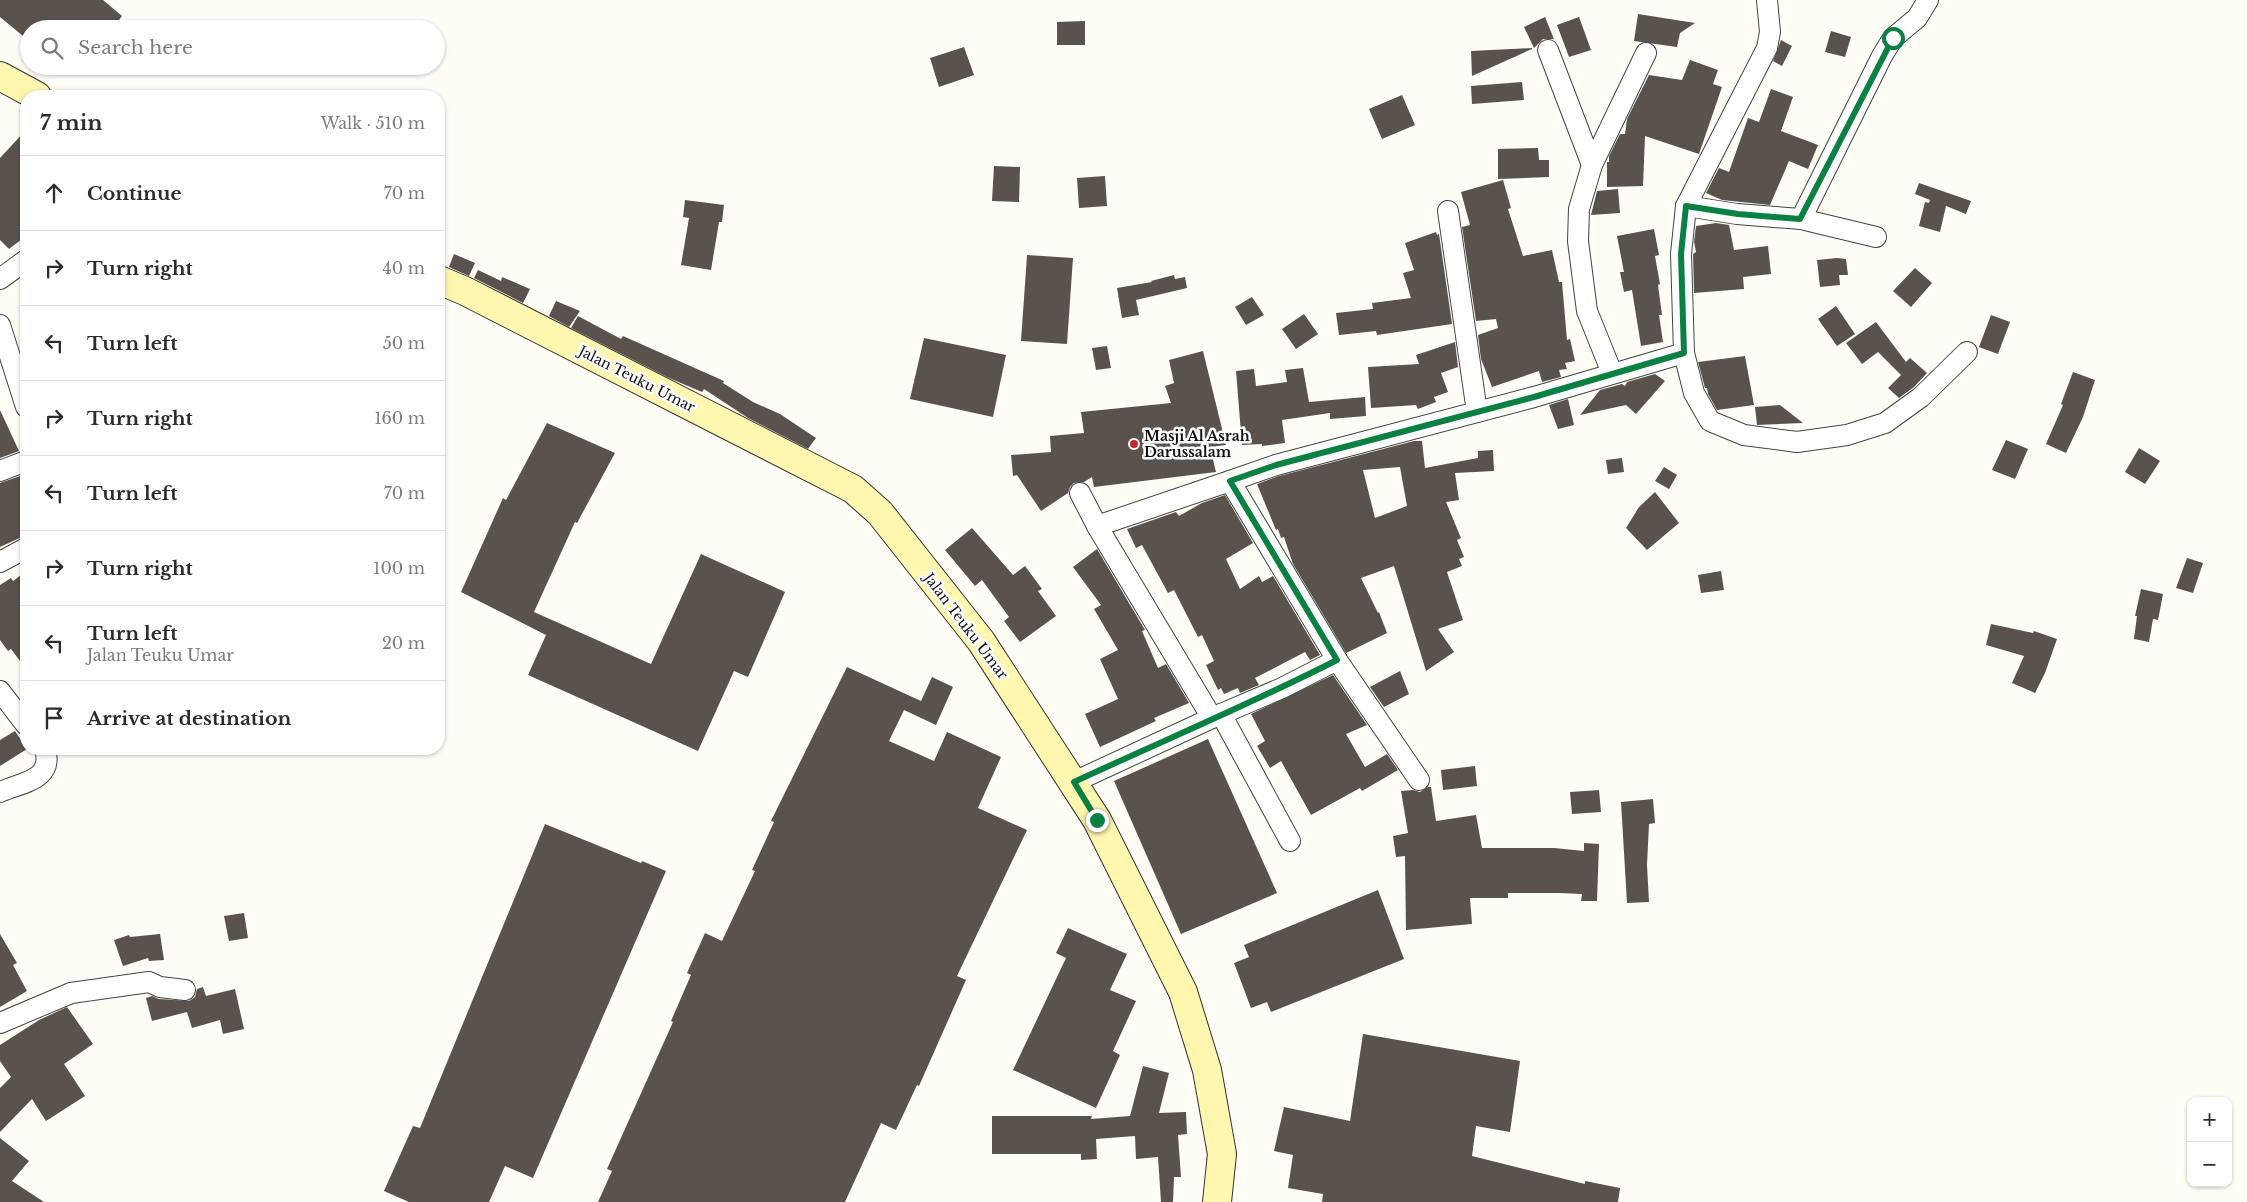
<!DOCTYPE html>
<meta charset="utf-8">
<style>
:root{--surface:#fff;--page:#f7f7f7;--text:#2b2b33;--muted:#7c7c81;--line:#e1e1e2}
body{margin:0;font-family:"Libre Baskerville",serif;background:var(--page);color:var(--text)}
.controls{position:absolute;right:15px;bottom:15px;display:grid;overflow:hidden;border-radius:10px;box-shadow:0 1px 4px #0004}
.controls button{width:45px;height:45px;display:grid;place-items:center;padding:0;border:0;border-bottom:1px solid var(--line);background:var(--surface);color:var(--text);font:25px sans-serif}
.stop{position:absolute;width:15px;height:15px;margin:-11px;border:4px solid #0b8043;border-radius:50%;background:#fff}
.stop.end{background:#0b8043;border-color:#fff;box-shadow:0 1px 5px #0008}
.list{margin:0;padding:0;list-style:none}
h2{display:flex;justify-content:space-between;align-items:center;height:65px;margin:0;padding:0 20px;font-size:21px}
h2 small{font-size:16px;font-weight:400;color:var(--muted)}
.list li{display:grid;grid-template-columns:32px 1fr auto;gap:15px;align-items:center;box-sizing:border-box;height:75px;padding:0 20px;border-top:1px solid var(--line)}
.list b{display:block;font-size:19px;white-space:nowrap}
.list p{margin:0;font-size:16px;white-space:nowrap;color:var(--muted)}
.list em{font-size:16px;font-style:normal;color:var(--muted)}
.icon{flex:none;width:28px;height:28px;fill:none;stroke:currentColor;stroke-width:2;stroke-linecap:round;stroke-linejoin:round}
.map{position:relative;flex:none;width:2247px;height:1202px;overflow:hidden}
.search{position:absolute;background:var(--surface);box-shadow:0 1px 4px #0004;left:20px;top:20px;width:425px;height:55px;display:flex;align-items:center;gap:12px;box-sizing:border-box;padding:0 18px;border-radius:28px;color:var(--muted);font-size:19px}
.panel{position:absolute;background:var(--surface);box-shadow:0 1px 4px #0004;left:20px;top:90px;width:425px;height:665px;border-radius:20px}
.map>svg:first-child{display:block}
</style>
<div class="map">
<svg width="2247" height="1202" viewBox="0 0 2247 1202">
<rect width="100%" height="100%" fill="#fffdf5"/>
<g fill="#5a524d" fill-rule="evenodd">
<polygon points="0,0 103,0 122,16 112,29 29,29 29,41 0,17"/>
<polygon points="1638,14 1695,23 1680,33 1677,47 1634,41"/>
<polygon points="1545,17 1554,39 1543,39 1534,48 1524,27"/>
<polygon points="1579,17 1591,50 1569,57 1557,25"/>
<polygon points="1085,21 1085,45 1057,45 1057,22"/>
<polygon points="1831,31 1851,37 1845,57 1825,52"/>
<polygon points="1781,40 1792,46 1782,66 1773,61"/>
<polygon points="964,47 974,75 939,87 930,58"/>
<polygon points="1532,48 1532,49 1472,76 1471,51"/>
<polygon points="1690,60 1718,70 1713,84 1722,87 1699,154 1645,136 1643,186 1607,187 1607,162 1609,162 1609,156 1620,134 1625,134 1627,119 1649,75 1682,80"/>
<polygon points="1522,82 1524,100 1472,104 1471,86"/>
<polygon points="1771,89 1793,97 1781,131 1818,145 1808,169 1789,161 1770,205 1722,200 1706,193 1719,168 1729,172 1748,118 1759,122"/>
<polygon points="1402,95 1415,125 1382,139 1369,109"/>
<polygon points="26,130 26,236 9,249 0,240 0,158"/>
<polygon points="1538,148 1539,160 1549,160 1549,177 1498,179 1498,149"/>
<polygon points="994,166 1020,167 1019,202 992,201"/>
<polygon points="1105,176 1107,206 1079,208 1077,178"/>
<polygon points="1503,180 1511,208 1508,209 1523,256 1552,250 1559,282 1562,282 1567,340 1570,339 1575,361 1565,363 1567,369 1559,370 1561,377 1542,382 1539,371 1492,387 1481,359 1478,335 1498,328 1496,319 1476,321 1462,227 1470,225 1461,192"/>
<polygon points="1919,183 1971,201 1966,214 1946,206 1940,232 1919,226 1925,202 1929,203 1930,200 1915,194"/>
<polygon points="1618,189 1620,213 1591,215 1597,191"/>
<polygon points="685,200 724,205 722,222 719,222 711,270 681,265 689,218 683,217"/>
<polygon points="1716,223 1729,225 1734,250 1768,246 1771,274 1743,277 1744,289 1694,293 1693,254 1696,252 1694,242 1696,226"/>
<polygon points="1654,229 1659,255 1655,256 1660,284 1658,285 1662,315 1659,315 1663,342 1641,346 1632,290 1624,292 1620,272 1624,272 1617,236"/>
<polygon points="1436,232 1437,235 1439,234 1452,324 1377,335 1376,331 1339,335 1336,313 1373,309 1372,303 1411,298 1403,273 1414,270 1405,243"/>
<polygon points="454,254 475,263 469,276 449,267"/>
<polygon points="1027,255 1073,258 1067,344 1021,341"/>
<polygon points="1837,258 1846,259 1848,275 1839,275 1840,285 1820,287 1817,260"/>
<polygon points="1915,268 1932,283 1911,307 1893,291"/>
<polygon points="478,270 501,281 502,277 530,289 523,303 474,278"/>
<polygon points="1174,275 1175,279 1185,277 1187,288 1136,300 1139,315 1122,318 1117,288 1152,282 1151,281"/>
<polygon points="1252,297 1264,315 1246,325 1235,307"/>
<polygon points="556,301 580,311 569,327 549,316"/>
<polygon points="1836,306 1855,334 1837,346 1818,319"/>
<polygon points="1304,314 1318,334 1296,349 1282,329"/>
<polygon points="1991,315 2010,322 1998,354 1979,347"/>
<polygon points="578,316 621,339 623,336 724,381 723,383 753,402 780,414 816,438 808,449 748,418 704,389 702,392 669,378 571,328"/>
<polygon points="1876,322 1906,362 1910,358 1927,373 1914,387 1899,398 1888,388 1901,375 1878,352 1862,364 1846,343"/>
<polygon points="924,338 1006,355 993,417 910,399"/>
<polygon points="1455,342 1458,367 1441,373 1448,392 1434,397 1436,402 1418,409 1416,405 1371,408 1368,367 1419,364 1416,355"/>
<polygon points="1107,346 1111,368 1096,370 1092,348"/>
<polygon points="1203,351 1226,445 1210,447 1216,472 1094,487 1092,477 1084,482 1074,483 1070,487 1068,493 1041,511 1017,475 1013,476 1011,455 1051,452 1050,436 1084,433 1081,412 1171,403 1165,386 1174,383 1169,360"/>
<polygon points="1745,356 1754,405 1717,410 1708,394 1707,388 1705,388 1698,362"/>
<polygon points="1303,368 1309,402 1365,397 1366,416 1330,419 1330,413 1282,420 1285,443 1262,446 1262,444 1242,445 1236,371 1254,369 1256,386 1287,382 1285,370"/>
<polygon points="2073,372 2095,380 2083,417 2066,453 2046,444 2063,405 2061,404"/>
<polygon points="1655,374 1665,381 1636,414 1626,405 1580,415 1600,390 1622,384 1625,386 1627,382"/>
<polygon points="1568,399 1574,425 1558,429 1549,405"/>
<polygon points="1780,405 1803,423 1757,425 1755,407"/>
<polygon points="0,410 19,451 0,458"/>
<polygon points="547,423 615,453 577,523 575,522 534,612 651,664 701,554 785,592 748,677 734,671 698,751 528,675 546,635 461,592 503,498 506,500"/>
<polygon points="2006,440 2028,449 2015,479 1992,470"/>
<path d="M 1414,441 L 1422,441 L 1425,468 L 1478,458 L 1478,451 L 1493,450 L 1494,471 L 1455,473 L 1459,500 L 1446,502 L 1461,538 L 1457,540 L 1464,557 L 1459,559 L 1462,566 L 1447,572 L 1463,620 L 1438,629 L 1454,652 L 1426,671 L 1394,566 L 1361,578 L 1378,613 L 1379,612 L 1387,633 L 1346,653 L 1293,564 L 1284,537 L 1281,538 L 1278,529 L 1276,530 L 1257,484 L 1279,476 ZM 1400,467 L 1407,506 L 1375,518 L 1363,470 Z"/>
<polygon points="2139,448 2160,461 2145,484 2125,472"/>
<polygon points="1622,458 1624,472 1608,474 1606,460"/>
<polygon points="1664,467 1677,475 1669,489 1655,481"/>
<polygon points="26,474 26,535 0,547 0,483"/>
<polygon points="1655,492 1679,523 1647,550 1626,528 1639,507"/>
<polygon points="1225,495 1253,543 1226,559 1240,589 1259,576 1262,582 1273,576 1320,655 1310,660 1305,652 1255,678 1259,685 1240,693 1238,688 1224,694 1221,688 1218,690 1206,665 1214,661 1202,635 1198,637 1174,590 1168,593 1142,545 1136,548 1127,529 1176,512 1179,516 1202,503"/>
<polygon points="972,528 1013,575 1025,566 1042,589 1038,591 1056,616 1020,642 1004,621 1009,617 982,580 975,586 945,550"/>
<polygon points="1097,549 1145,630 1142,631 1158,668 1166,664 1189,703 1154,718 1156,721 1100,747 1085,714 1118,699 1100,659 1118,650 1094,609 1101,605 1073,567"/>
<polygon points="2187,558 2203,563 2193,593 2176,588"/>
<polygon points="26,571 26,669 11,649 8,651 0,640 0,585 11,578 13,581"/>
<polygon points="1721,571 1724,590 1701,593 1698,575"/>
<polygon points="2141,589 2163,594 2158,620 2153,619 2149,642 2134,639 2137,616 2135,616"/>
<polygon points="1991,624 2033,633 2034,631 2057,639 2045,673 2035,693 2012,683 2024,656 1986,645"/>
<polygon points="847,667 921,701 932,677 953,687 936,725 904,710 889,741 934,761 947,732 1001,757 978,808 1027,830 957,976 966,980 919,1086 917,1085 896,1130 881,1123 845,1202 598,1202 612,1171 607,1169 673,1022 671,1021 691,975 687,973 705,933 722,941 755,871 752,870 774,822 771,821"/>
<polygon points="1400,671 1409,694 1384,707 1370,687"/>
<polygon points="1333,675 1367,725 1346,734 1365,767 1387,754 1398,770 1362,791 1360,788 1311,815 1281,761 1270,768 1257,746 1265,741 1251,714"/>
<polygon points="15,731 27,749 0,766 0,740"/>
<polygon points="1208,739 1277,893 1181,934 1114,781"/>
<polygon points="1475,766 1477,786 1443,790 1441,770"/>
<polygon points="1428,787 1431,787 1436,821 1476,815 1482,848 1554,848 1584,851 1584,843 1599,844 1597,901 1581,901 1582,894 1559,893 1508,893 1508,898 1470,898 1472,924 1406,930 1405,856 1396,857 1393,836 1408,833 1401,791 1413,790 1420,792"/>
<polygon points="1599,790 1601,812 1572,814 1570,792"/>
<polygon points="1653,799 1655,823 1649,824 1647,865 1649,902 1627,903 1621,802"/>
<polygon points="545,824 641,863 642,861 666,871 533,1178 505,1166 489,1202 409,1202 384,1191 413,1126 420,1128"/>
<polygon points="1378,890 1404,959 1271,1012 1267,1002 1251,1008 1234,963 1249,957 1244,945"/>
<polygon points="244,913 248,938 229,941 224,916"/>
<polygon points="1068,928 1127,954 1110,990 1136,1001 1113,1051 1120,1055 1096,1108 1013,1070 1066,958 1056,953"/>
<polygon points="0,934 17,963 13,965 27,991 0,1007"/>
<polygon points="160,934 164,960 149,961 148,958 123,966 114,940 129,935 130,937"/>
<polygon points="203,987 206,996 235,989 244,1029 223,1034 220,1020 192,1028 187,1012 152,1021 146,998 152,996 159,999 189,1001 195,997 197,989"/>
<polygon points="67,1007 93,1044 64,1064 85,1096 46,1121 32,1099 0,1132 0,1088 11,1077 0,1061 0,1045 39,1020"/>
<polygon points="1363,1034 1520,1061 1510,1132 1476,1126 1472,1156 1585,1184 1585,1181 1620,1188 1618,1202 1322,1202 1323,1194 1288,1188 1293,1155 1274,1151 1284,1107 1350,1121"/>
<polygon points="1143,1066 1169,1073 1159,1113 1186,1112 1187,1134 1178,1135 1181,1177 1174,1177 1173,1202 1161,1202 1158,1157 1136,1159 1135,1136 1096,1139 1097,1159 1081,1160 1081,1154 992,1154 992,1116 1092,1116 1091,1119 1130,1116"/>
<polygon points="0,1138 29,1161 12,1181 44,1202 0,1202"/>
</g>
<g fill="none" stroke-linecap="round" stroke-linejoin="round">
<defs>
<g id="minor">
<polyline points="1548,50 1592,165"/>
<polyline points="1686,206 1737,214 1801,219 1876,237"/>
<polyline points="1448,211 1477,412"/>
<polyline points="1801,219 1882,56 1893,38 1917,18 1928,0"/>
<polyline points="0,279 26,260"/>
<polyline points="0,325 26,407"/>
<polyline points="1684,353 1694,393 1710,421 1744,435 1797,442 1847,435 1885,423 1921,397 1967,352"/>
<polyline points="1612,373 1587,311 1578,241 1579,209 1592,165 1646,53"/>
<polyline points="0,471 26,461"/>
<polyline points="1080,493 1097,526"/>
<polyline points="0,562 26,548"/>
<polyline points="1337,660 1419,780"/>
<polyline points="0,691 26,725"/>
<polyline points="1221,714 1290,841"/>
<polyline points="1212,718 1097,526 1230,481"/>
<polyline points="1074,782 1212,718 1282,688 1337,660 1230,481 1276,465 1534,397 1684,353 1681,254 1686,206 1767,48 1770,32 1767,0"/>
<path d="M 0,792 C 23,782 54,780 45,749"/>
<polyline points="0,1023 71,993 149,982 160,987 185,990"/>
</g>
<g id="secondary">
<polyline points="0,76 37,96"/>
<polyline points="439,280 465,291 853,489 880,513 981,641 1097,820 1183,992 1207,1070 1222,1154 1217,1202"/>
</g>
</defs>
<use href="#minor" stroke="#444" stroke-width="22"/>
<use href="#secondary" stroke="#333" stroke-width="30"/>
<use href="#minor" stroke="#fff" stroke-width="20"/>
<use href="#secondary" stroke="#fff6b0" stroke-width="28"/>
</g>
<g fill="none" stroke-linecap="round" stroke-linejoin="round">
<path stroke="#0b8043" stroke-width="6" d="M 1097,820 L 1074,782 C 1162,741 1251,704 1337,660 L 1230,481 L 1276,465 L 1534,397 L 1684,353 L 1681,254 L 1686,206 L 1738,214 L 1800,219 L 1893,38"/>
</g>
<circle fill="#c4262e" stroke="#fff" stroke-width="2" cx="1134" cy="444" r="5"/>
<g text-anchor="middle" stroke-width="5" stroke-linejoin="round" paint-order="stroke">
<g font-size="14" fill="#111" stroke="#fff">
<text transform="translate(637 379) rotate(27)" y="5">Jalan Teuku Umar</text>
<text transform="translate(966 626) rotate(53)" y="5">Jalan Teuku Umar</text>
</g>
<g font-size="14" font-weight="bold" fill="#111" stroke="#fff" text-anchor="start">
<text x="1144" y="441">Masji Al Asrah<tspan x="1144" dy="16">Darussalam</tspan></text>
</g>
</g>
</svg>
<div class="controls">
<button>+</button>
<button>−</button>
</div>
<div class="stop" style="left:1893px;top:38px"></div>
<div class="stop end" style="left:1097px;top:820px"></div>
<div class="search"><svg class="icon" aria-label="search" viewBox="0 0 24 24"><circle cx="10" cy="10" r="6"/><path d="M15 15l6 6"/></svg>Search here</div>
<section class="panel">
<h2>7 min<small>Walk · 510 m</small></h2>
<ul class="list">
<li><svg class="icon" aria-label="ahead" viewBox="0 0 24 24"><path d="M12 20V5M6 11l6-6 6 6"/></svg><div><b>Continue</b></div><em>70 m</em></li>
<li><svg class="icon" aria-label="right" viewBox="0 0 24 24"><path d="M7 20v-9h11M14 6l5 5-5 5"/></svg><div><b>Turn right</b></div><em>40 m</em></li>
<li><svg class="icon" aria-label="left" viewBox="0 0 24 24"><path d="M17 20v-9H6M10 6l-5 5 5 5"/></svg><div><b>Turn left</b></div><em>50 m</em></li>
<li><svg class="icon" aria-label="right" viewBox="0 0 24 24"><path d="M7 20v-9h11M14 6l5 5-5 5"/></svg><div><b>Turn right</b></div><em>160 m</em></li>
<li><svg class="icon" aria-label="left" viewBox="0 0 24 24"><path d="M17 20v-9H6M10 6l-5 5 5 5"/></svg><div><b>Turn left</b></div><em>70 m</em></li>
<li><svg class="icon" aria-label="right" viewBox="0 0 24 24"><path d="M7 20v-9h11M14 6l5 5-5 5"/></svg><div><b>Turn right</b></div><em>100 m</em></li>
<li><svg class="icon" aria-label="left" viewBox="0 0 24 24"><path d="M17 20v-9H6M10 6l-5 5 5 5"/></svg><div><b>Turn left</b><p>Jalan Teuku Umar</p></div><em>20 m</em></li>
<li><svg class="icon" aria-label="arrive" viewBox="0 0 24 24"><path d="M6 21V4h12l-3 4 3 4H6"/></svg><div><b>Arrive at destination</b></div></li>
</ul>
</section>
</div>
